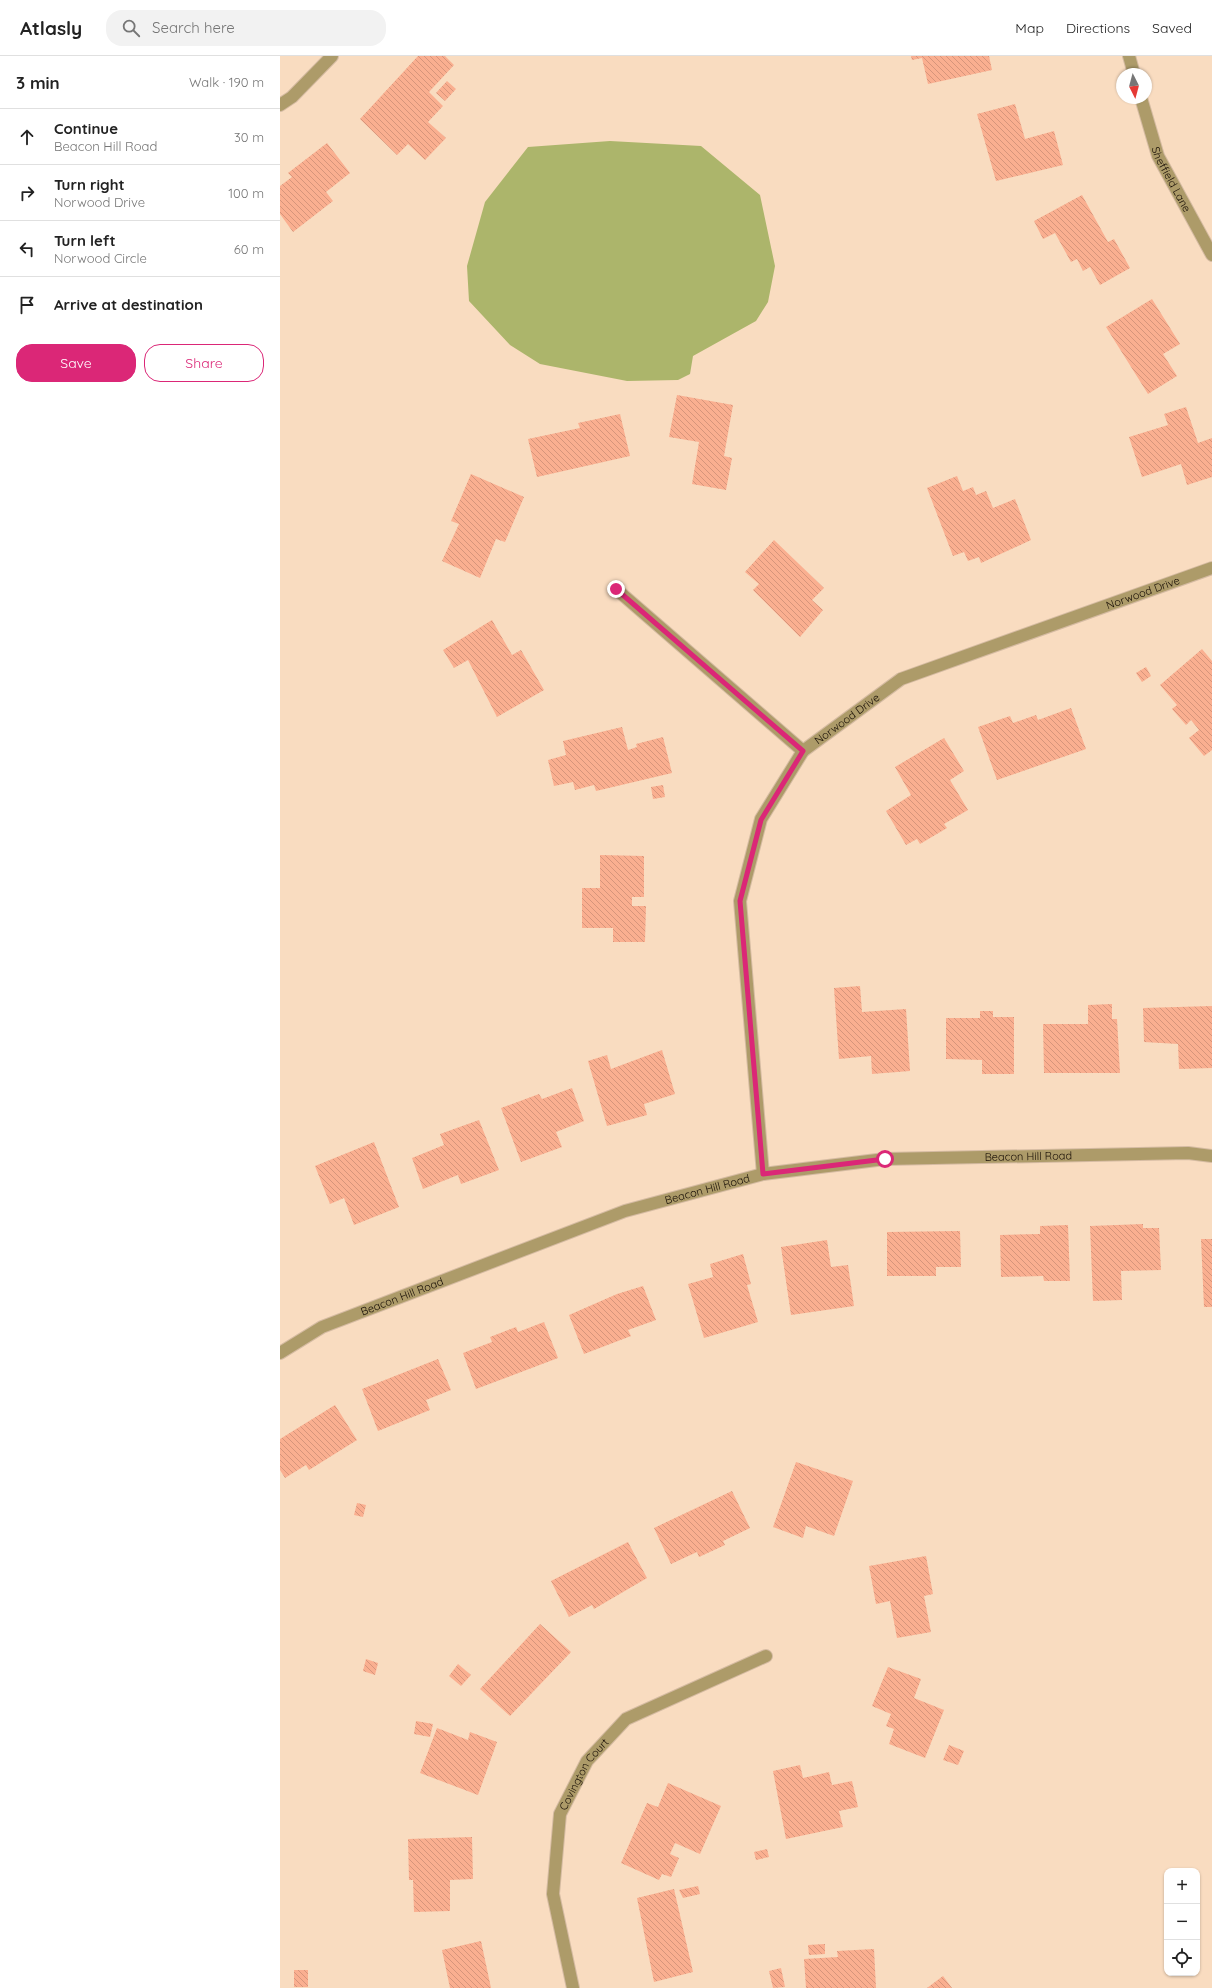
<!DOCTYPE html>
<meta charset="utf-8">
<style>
:root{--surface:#fff;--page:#f2f2f2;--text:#222;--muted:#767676;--line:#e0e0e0;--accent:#db2777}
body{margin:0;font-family:Quicksand,sans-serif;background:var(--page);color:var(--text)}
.controls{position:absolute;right:12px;bottom:12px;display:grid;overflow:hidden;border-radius:8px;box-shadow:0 1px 3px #0004}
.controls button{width:36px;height:36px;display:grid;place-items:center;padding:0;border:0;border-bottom:1px solid var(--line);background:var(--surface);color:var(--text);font:20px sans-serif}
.compass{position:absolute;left:836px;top:12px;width:36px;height:36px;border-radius:50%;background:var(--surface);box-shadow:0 1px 3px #0004;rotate:174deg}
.stop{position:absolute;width:12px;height:12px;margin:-9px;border:3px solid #db2777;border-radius:50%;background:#fff}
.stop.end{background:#db2777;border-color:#fff;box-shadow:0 1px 4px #0008}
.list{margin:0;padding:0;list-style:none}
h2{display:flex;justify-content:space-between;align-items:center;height:52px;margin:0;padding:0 16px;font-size:17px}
h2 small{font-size:13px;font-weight:400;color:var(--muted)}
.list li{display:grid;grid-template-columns:26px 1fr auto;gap:12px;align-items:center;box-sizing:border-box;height:56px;padding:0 16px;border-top:1px solid var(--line)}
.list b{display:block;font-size:15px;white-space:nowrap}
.list p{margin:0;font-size:13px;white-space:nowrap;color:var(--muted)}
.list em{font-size:13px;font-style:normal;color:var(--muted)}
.actions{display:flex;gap:8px;padding:12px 16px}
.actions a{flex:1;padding:9px 0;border:1px solid var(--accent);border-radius:16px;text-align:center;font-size:14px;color:var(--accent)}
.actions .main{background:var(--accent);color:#fff}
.icon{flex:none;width:22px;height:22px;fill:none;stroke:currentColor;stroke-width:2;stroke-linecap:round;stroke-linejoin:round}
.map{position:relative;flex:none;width:932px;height:1932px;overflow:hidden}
header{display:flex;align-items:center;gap:24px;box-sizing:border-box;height:56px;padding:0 20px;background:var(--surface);border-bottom:1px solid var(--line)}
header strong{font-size:19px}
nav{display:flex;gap:22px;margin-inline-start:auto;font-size:14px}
.search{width:280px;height:36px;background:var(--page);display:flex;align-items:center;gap:10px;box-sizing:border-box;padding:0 14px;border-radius:16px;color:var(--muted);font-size:15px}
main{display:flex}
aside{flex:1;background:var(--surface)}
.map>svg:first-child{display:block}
</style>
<header>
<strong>Atlasly</strong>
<div class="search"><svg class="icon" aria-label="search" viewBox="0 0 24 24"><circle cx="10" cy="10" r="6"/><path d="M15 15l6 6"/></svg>Search here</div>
<nav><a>Map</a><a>Directions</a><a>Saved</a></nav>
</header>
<main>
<aside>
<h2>3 min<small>Walk · 190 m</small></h2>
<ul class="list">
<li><svg class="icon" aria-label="ahead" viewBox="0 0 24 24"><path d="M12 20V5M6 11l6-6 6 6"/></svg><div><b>Continue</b><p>Beacon Hill Road</p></div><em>30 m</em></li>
<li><svg class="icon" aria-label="right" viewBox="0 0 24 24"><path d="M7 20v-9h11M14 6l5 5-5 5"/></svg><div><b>Turn right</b><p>Norwood Drive</p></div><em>100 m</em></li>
<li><svg class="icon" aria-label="left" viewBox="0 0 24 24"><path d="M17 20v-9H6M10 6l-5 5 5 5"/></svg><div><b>Turn left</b><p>Norwood Circle</p></div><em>60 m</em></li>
<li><svg class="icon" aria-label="arrive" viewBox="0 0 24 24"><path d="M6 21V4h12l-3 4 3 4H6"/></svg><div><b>Arrive at destination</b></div></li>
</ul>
<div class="actions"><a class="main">Save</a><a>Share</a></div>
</aside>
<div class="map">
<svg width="932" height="1932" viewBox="0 0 932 1932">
<defs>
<pattern id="building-back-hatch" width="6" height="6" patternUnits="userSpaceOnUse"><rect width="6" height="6" fill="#faaf90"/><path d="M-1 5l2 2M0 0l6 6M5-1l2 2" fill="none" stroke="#d6957b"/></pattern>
</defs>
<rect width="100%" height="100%" fill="#f9dcc0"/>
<polygon fill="#acb56b" points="330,85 421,90 480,139 495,210 488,246 476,265 413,300 410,318 398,324 347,325 260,308 230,289 189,245 187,210 205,146 248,91"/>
<g fill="url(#building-back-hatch)">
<polygon points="138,0 165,0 174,9 149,36 163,50 148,66 166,82 145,104 128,88 117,99 80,63"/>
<polygon points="631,0 709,0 712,14 648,28 642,2 632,4"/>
<polygon points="167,25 176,33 165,45 156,37"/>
<polygon points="735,48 745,83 774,75 783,109 716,125 697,58"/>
<polygon points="47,87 70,117 46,136 53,145 13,176 0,158 0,130 12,121 8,117"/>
<polygon points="802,139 828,186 834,183 850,212 820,229 810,211 803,215 797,203 791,206 775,177 763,183 754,165"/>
<polygon points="872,243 900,288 883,298 897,320 868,338 826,271"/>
<polygon points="397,339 453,349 444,400 452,402 446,434 412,428 419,386 389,381"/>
<polygon points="906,351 918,387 932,382 932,421 907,429 901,408 862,421 849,381 888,369 884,358"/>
<polygon points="340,358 350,400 257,421 248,383 300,372 298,367"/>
<polygon points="191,418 244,441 225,486 216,483 200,522 162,505 179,468 171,465"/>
<polygon points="677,420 683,435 693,431 696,439 706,435 713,452 735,443 751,484 701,507 699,501 688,505 684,496 673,500 647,432"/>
<polygon points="494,484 544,532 532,544 543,554 520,581 473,534 479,528 465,516"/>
<polygon points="212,564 232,599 241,594 264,634 217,661 188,604 174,612 163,594"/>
<polygon points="922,593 932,605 932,694 924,700 909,682 919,674 911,664 906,669 892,653 897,649 880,629"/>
<polygon points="866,611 871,620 862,626 856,617"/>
<polygon points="791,652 806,693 717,724 698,671 730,660 733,667 756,659 758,664"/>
<polygon points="342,671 348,694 357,691 356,688 383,681 392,717 316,735 314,729 295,734 293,726 274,730 268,704 286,699 283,685"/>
<polygon points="664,682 684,715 670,724 688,754 664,768 667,772 640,788 637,783 626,789 606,755 631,739 615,711"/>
<polygon points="383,729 385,741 373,743 371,731"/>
<polygon points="320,799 364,800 364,841 352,841 352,850 366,850 365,886 333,886 333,872 302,872 302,832 320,832"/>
<polygon points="580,930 582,956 626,953 630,1015 592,1018 591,1000 559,1003 554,932"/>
<polygon points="832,948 832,963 837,963 840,1017 764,1017 763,968 808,968 808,949"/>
<polygon points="932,950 932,1012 899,1013 898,988 864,986 863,952"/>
<polygon points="700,955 713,955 713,961 734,961 734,1018 702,1018 702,1004 666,1003 666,962 700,962"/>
<polygon points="382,994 395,1038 364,1048 367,1059 327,1070 308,1005 327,999 331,1013"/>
<polygon points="292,1032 304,1065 276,1076 282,1091 241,1106 221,1052 259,1038 262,1043"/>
<polygon points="199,1064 219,1114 181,1128 178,1119 143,1133 132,1102 164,1089 160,1078"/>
<polygon points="94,1086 119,1151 74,1169 64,1142 50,1148 35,1110"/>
<polygon points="863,1168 863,1172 879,1172 881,1214 841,1215 842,1244 813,1245 810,1170"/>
<polygon points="788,1169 790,1225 764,1225 763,1220 721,1221 720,1179 760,1178 760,1170"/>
<polygon points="680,1175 681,1211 656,1211 656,1220 607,1220 607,1176"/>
<polygon points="921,1183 932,1183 932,1251 924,1251"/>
<polygon points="547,1184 551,1211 568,1209 574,1250 511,1259 501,1191"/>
<polygon points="463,1198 471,1228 467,1229 478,1266 424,1282 408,1228 433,1221 430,1208"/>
<polygon points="363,1230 376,1264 348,1274 351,1280 304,1298 289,1259 337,1238"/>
<polygon points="264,1266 278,1302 196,1333 183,1297 212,1286 210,1281 236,1271 238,1276"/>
<polygon points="158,1303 171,1334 146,1344 150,1354 98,1375 82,1333"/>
<polygon points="55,1349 77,1384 29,1414 26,1409 5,1422 0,1414 0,1383"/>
<polygon points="516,1406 573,1425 554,1480 526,1470 523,1482 493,1471"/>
<polygon points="452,1435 470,1472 443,1485 445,1489 419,1501 417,1496 391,1508 374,1472"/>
<polygon points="77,1447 86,1449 83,1461 74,1459"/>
<polygon points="348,1486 367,1522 314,1553 312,1549 289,1561 271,1525"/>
<polygon points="646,1500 653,1538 644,1540 651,1576 617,1582 610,1545 596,1548 589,1510"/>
<polygon points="260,1568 291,1596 230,1660 200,1633"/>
<polygon points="86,1603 98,1607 95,1619 83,1615"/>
<polygon points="178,1608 191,1619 181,1630 169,1620"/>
<polygon points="608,1611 641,1623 634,1642 664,1654 645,1702 609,1688 614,1673 606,1670 611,1658 592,1650"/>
<polygon points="136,1665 153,1668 150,1681 134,1678"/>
<polygon points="157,1672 188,1684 190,1676 217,1686 198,1739 140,1717"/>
<polygon points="669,1689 684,1695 678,1709 663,1704"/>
<polygon points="520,1709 523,1722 549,1716 552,1729 572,1725 578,1751 559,1755 563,1771 506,1783 493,1715"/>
<polygon points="388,1727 441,1750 420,1798 395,1787 390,1798 399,1802 391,1821 382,1818 379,1824 341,1807 367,1747 378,1751"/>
<polygon points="192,1781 193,1823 170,1824 170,1855 134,1856 133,1824 129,1824 128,1783"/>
<polygon points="487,1793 489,1801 476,1804 474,1796"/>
<polygon points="418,1830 420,1838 403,1842 399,1834"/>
<polygon points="394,1833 413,1916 374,1926 357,1842"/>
<polygon points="201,1885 211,1932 170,1932 162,1894"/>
<polygon points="545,1888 545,1898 529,1899 528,1889"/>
<polygon points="594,1893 596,1932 526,1932 524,1903 558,1901 557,1895"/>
<polygon points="501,1912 505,1931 493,1932 489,1915"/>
<rect x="14" y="1914" width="14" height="17"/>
<polygon points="663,1920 672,1932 647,1932"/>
</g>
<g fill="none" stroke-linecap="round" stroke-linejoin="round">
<defs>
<g id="street">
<polyline points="849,0 854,18"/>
<path id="s1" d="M 861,42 L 878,100 L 932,199"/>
<polyline points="0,49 12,41 52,0"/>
<polyline points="336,533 523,695"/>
<path id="s2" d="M 483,1118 L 460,845 L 481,763 L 523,695 L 621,623 L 932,512"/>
<path id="s3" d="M 0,1297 L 42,1271 L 345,1155 L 483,1118 L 605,1103 L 908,1097 L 932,1100"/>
<path id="s4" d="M 293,1932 L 273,1838 L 280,1758 L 307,1705 L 346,1663 L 486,1600"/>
</g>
</defs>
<use href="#street" stroke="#d5bba2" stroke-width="14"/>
<use href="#street" stroke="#ad9b69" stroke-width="12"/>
</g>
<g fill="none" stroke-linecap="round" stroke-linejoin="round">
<polyline stroke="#db2777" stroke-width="5" points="336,533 523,695 481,764 460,845 483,1118 605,1103"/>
</g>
<g text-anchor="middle" stroke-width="3.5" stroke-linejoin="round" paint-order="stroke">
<g font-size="11" fill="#190f06" stroke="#fdecdb">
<text dy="4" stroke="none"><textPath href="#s1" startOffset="87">Sheffield Lane</textPath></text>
<text dy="4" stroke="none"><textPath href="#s2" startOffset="817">Norwood Drive</textPath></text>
<text dy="4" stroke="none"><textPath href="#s2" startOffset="493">Norwood Drive</textPath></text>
<text dy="4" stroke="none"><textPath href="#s3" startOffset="783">Beacon Hill Road</textPath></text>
<text dy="4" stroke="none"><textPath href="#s3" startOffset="459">Beacon Hill Road</textPath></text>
<text dy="4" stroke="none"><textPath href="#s3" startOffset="135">Beacon Hill Road</textPath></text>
<text dy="4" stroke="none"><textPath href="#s4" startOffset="223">Covington Court</textPath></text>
</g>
</g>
</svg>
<div class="controls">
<button>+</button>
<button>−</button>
<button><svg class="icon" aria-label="locate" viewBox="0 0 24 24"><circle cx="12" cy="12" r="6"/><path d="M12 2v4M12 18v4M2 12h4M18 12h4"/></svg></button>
</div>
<svg class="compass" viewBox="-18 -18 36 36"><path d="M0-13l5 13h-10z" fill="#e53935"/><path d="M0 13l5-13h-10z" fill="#767676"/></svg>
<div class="stop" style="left:605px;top:1103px"></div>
<div class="stop end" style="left:336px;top:533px"></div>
</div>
</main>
